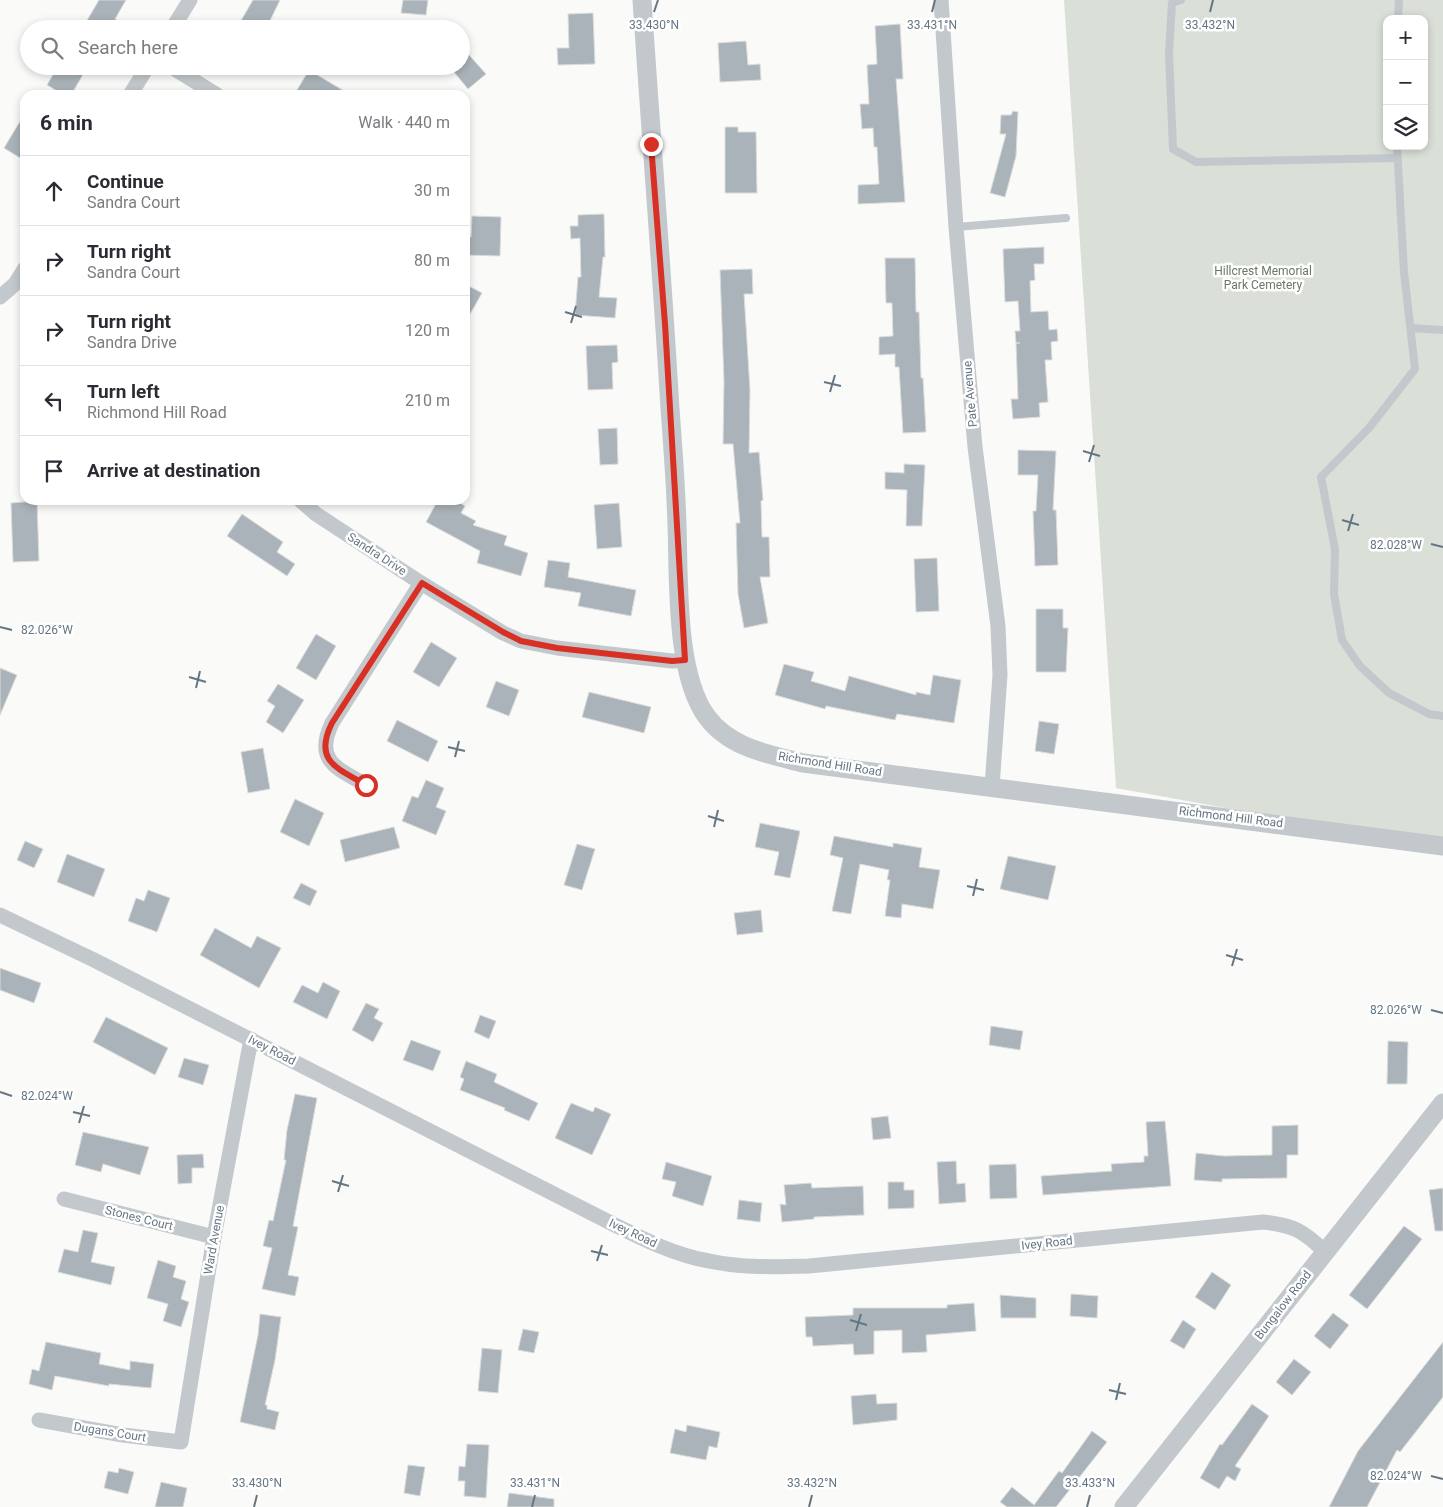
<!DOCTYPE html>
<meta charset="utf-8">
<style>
:root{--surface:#fff;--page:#f2f2f3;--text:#2b2b33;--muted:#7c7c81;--line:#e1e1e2}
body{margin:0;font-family:Roboto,sans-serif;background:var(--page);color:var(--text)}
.controls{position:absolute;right:15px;top:15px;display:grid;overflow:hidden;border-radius:10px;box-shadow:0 2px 8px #0003}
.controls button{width:45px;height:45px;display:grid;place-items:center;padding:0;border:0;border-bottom:1px solid var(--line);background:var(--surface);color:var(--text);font:25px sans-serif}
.stop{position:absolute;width:15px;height:15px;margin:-11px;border:4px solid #d93025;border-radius:50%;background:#fff}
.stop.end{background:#d93025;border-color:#fff;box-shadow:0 1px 5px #0008}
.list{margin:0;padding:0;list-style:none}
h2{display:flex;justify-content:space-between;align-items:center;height:65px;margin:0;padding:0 20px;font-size:21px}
h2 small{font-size:16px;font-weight:400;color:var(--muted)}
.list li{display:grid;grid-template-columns:32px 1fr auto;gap:15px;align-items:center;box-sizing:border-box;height:70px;padding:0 20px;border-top:1px solid var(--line)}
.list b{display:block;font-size:19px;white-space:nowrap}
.list p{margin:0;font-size:16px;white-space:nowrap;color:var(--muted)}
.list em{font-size:16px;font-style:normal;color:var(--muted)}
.icon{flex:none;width:28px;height:28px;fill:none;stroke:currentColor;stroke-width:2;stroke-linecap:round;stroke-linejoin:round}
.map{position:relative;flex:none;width:1443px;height:1507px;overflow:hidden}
.search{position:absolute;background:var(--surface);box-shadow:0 2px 8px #0003;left:20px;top:20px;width:450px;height:55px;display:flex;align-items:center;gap:12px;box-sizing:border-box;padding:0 18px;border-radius:28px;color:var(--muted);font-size:19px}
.panel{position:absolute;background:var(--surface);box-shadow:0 2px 8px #0003;left:20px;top:90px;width:450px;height:415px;border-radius:15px}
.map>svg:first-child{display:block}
</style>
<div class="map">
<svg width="1443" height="1507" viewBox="0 0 1443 1507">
<rect width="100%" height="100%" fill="#fafaf8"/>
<path fill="#dadfd7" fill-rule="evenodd" d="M 1064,0 L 1443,0 L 1443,848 L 1116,788 ZM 1387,19 L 1424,19 L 1424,146 L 1387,146 Z"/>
<g fill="#aab3b9" stroke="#dcdcda">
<polygon points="99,0 126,0 115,19 130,29 82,29"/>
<polygon points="253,0 280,0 266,29 236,29"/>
<polygon points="403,0 428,0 426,15 401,13"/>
<polygon points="593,13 595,64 558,65 557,48 569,48 568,14"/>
<polygon points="900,24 903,79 896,79 905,202 858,204 858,185 879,184 877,147 874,147 873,128 862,129 860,104 869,104 867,65 877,64 875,26"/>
<polygon points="746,41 748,65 760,64 761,80 720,82 718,43"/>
<polygon points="461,46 486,74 468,89 449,66 461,66"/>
<polygon points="58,66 88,66 71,95 64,95 47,85"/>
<polygon points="309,70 334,85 351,95 294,95"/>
<polygon points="1013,111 1018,112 1016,156 1005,197 990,193 1006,134 1000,134 1001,115 1011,115"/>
<polygon points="25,113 25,161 4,148"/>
<polygon points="725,127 738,127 738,132 756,132 757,193 725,193"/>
<polygon points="604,214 605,257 603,257 599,297 617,298 615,318 575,315 578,277 581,277 580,238 571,239 570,226 578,226 578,215"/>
<polygon points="472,216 501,217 500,256 465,255 465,237 471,237"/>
<polygon points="1044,247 1044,264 1034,264 1035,280 1030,281 1031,312 1048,311 1049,330 1057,329 1058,341 1051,342 1052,360 1045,360 1048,402 1039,403 1040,417 1013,419 1011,399 1018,399 1016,343 1020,343 1016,343 1015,331 1020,331 1018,301 1005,302 1003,249"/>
<polygon points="885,258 915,258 916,312 919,312 921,378 923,378 926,432 903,433 899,367 895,367 895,354 879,355 879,337 893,336 892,303 886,303"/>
<polygon points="752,269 753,294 744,294 750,390 749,453 759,452 763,500 761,501 762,537 769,537 770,577 760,577 768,623 744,628 738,594 736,523 740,523 733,444 723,444 724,382 720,270"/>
<polygon points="465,284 482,293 465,323"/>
<polygon points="617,345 618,362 612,363 613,389 588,390 586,346"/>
<polygon points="617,428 618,464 600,465 598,429"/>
<polygon points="1018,450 1056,451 1053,510 1056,510 1058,565 1035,566 1033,511 1036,511 1038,475 1018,475"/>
<polygon points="904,464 925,465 922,526 906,526 907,490 885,489 885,472 904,473"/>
<polygon points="438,500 450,505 455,500 465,506 461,513 476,521 473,525 507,536 504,545 528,553 521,576 477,563 480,551 426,522"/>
<polygon points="37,501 39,561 13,562 11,503"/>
<polygon points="619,503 622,547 597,549 594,505"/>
<polygon points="242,514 283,542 277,552 295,564 287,576 227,536"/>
<polygon points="937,558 939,611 916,612 914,559"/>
<polygon points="548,560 570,563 568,577 636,590 631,616 578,606 581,593 544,587"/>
<polygon points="1036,609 1063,609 1063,628 1068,628 1066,672 1036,672"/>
<polygon points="316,634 336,646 316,680 296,668"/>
<polygon points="431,642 457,658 439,687 413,672"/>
<polygon points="784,664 814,672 811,681 845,691 849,676 916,695 916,692 930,695 933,675 961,680 954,723 897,714 895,720 826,706 825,709 775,695"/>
<polygon points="0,668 17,675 0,715"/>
<polygon points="496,681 519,690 509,716 486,707"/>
<polygon points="278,684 304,700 283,733 266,722 275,706 267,701"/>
<polygon points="589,692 651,707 644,733 582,717"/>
<polygon points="397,720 438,741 428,762 387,741"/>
<polygon points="1039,721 1059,724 1054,754 1035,751"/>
<polygon points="263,748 270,789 248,793 241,752"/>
<polygon points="426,780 444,788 436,807 446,811 436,835 402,821 412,796 418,798"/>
<polygon points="295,799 324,813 309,846 280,832"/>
<polygon points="760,823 800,831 790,878 774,875 779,852 755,847"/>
<polygon points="394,827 400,848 345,862 340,840"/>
<polygon points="834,836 893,847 893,843 922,848 919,867 940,870 933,909 902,904 901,918 885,916 890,880 887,880 889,870 860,864 851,914 832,911 843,858 830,855"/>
<polygon points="25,841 43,849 34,868 17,860"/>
<polygon points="577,844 595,849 582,890 564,885"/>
<polygon points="67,854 105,869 94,897 57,882"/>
<polygon points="1008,856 1056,866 1048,900 1000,889"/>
<polygon points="301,883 317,891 310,906 293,898"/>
<polygon points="148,890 170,898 157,932 128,921 136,898 144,901"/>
<polygon points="761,910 763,932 737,935 734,913"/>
<polygon points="215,928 251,948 257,936 281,948 259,988 200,955"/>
<polygon points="0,968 41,983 34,1003 0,990"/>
<polygon points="323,982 340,991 327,1019 293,1002 302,985 318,993"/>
<polygon points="366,1003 379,1009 374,1018 383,1023 373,1042 352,1030"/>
<polygon points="480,1015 496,1021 489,1039 474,1032"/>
<polygon points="106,1017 168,1048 155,1075 93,1042"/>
<polygon points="991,1026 1023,1031 1020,1050 989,1045"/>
<polygon points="411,1040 441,1051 433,1071 403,1060"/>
<polygon points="1388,1041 1408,1042 1407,1084 1387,1084"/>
<polygon points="184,1058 209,1065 203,1085 178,1077"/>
<polygon points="466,1061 497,1074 494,1082 538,1103 529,1121 504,1110 505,1108 460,1090 464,1079 460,1077"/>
<polygon points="295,1094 317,1098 293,1226 298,1227 288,1275 299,1277 295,1296 262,1289 272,1248 263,1246 269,1220 273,1221 286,1160 284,1160 287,1130"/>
<polygon points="571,1103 593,1112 595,1107 611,1114 592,1155 555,1138"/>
<polygon points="888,1116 891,1138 873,1140 871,1118"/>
<polygon points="1165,1121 1171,1186 1043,1195 1041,1176 1112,1171 1111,1164 1144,1162 1144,1156 1148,1156 1146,1122"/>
<polygon points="1298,1125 1298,1155 1287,1155 1287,1178 1222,1179 1222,1182 1194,1180 1196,1153 1224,1156 1272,1155 1272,1126"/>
<polygon points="83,1132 149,1147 140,1175 103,1164 101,1172 75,1165"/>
<polygon points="203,1154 204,1168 192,1168 192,1183 178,1184 177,1155"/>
<polygon points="956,1161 957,1184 965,1183 966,1202 939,1204 937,1162"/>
<polygon points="666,1162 712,1176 703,1206 672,1196 676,1182 662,1179"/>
<polygon points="1016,1164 1017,1198 990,1199 989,1165"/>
<polygon points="888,1182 904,1182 904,1190 914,1190 914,1208 888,1209"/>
<polygon points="811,1183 812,1188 863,1186 864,1215 814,1217 814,1219 782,1222 780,1204 786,1205 784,1185"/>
<polygon points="1443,1188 1443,1231 1435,1231 1429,1190"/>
<polygon points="739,1200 762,1203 760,1222 737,1219"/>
<polygon points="1404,1226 1422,1239 1367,1309 1349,1295"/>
<polygon points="83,1230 98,1233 91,1262 115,1267 111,1285 58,1272 64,1249 78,1252"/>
<polygon points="158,1260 176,1266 173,1277 186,1281 181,1299 189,1302 181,1327 163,1321 168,1304 147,1298"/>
<polygon points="1212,1272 1231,1285 1215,1310 1195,1297"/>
<polygon points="1071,1294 1098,1296 1097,1318 1070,1316"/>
<polygon points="1000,1295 1036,1298 1036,1318 1001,1318"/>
<polygon points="974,1303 976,1331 926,1335 927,1352 902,1353 902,1330 874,1331 874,1354 854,1355 853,1344 813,1346 812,1337 806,1337 805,1317 853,1315 853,1308 947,1308 947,1305"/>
<polygon points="1333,1313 1349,1325 1330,1349 1314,1336"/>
<polygon points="260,1314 281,1317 275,1360 265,1405 267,1405 267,1409 279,1412 275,1430 240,1422 258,1335"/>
<polygon points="1183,1320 1196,1329 1184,1349 1170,1341"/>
<polygon points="523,1329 539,1332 534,1353 518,1350"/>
<polygon points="46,1342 101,1353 99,1364 130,1370 130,1361 154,1364 151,1388 109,1384 109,1386 55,1376 52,1390 29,1384 32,1369 39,1371"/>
<polygon points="1443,1342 1443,1397 1400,1452 1397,1450 1367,1507 1329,1507 1358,1451"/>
<polygon points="482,1348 502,1350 498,1393 478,1391"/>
<polygon points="1294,1359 1311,1372 1292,1395 1276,1382"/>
<polygon points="876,1394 877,1404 897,1403 897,1420 853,1425 851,1396"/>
<polygon points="1252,1404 1269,1416 1235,1466 1241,1469 1235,1481 1227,1476 1219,1489 1200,1478 1220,1444 1222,1445"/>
<polygon points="687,1425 720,1432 717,1448 709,1446 706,1460 670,1453 675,1429 686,1432"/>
<polygon points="1092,1431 1107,1442 1056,1507 1007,1507 1000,1502 1012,1487 1034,1505 1059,1471 1062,1473"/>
<polygon points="467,1444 489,1445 486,1498 464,1496 465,1481 458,1481 459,1466 465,1467"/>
<polygon points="408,1465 425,1467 420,1496 404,1493"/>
<polygon points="119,1468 134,1472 128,1494 104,1488 108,1471 118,1473"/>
<polygon points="161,1482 187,1488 183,1507 155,1507"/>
<polygon points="509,1493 554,1499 554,1507 507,1507"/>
</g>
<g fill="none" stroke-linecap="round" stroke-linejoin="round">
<g stroke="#c3c8cc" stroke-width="8">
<polyline points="1181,0 1172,3 1169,53 1173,149 1196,162 1397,158"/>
<polyline points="1398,19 1399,0"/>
<polyline points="1397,146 1404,272 1415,369 1369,428 1321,477 1335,549 1334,594 1342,640 1360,666 1389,693 1429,714 1443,716"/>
<polyline points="956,227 1066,218"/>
<polyline points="1411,328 1443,330"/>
</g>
<g stroke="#c3c8cc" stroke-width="15">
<polyline points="941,0 956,227 975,447 998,626 1000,675 992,787"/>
<polyline points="172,29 190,0"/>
<polyline points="170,66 217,95"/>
<polyline points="130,95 148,66"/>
<polyline points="0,297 15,284 25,268"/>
<polyline points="300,500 316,514 421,583 503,633 521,641 557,648 672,661 685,660"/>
<path d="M 366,785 C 337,768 314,761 332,723 L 421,583"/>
<path d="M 0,915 L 94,960 L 609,1222 C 641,1238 674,1255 709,1261 C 742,1268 776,1267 809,1266 L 1263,1222 C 1293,1225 1304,1231 1325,1252"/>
<polyline points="64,1199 214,1237"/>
<polyline points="39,1420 123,1435 181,1442 214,1237 251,1039"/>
</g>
<g stroke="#c3c8cc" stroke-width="19">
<path d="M 642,0 C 651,136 662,272 670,409 C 673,448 676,487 677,526 C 679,579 675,674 707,717 C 730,748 768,754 803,763 L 1443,846"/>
<polyline points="1124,1507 1443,1103"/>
</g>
</g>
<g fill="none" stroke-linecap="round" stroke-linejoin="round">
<path stroke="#d93025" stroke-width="6" d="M 366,785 C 337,768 313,761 332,723 L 422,583 L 503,632 L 521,641 L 557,648 L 672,661 L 685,660 L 665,324 L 651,144"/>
</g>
<path fill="none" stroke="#657683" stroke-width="2" d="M 654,12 L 658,0M 932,12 L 935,0M 1210,12 L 1213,0M 565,312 L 582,317M 571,323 L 576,306M 824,382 L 841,386M 830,392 L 835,375M 1083,451 L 1100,456M 1089,462 L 1094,445M 1342,520 L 1359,525M 1348,531 L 1353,514M 1431,544 L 1443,547M 0,627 L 12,630M 189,677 L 206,682M 196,688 L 200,671M 448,747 L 465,751M 455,757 L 459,741M 708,816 L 724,821M 714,827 L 718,810M 967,886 L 984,890M 973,896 L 977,879M 1226,955 L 1243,960M 1232,966 L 1237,949M 1431,1010 L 1443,1013M 0,1092 L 12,1096M 73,1112 L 90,1116M 79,1123 L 84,1106M 332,1181 L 349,1186M 338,1192 L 343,1175M 591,1251 L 608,1255M 597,1261 L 602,1245M 850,1320 L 867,1325M 856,1331 L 861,1314M 1109,1390 L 1126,1394M 1116,1400 L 1120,1383M 1431,1476 L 1443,1479M 254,1507 L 257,1495M 532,1507 L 535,1495M 809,1507 L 812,1495M 1087,1507 L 1090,1495"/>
<g text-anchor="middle" stroke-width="5" stroke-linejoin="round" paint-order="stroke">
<g font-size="12" fill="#687a64" stroke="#fff">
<text x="1263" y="275">Hillcrest Memorial<tspan x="1263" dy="14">Park Cemetery</tspan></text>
</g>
<g font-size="12" fill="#657683" stroke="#fff">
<text transform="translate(970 394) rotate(-95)" y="4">Pate Avenue</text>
<text transform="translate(377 554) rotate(33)" y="4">Sandra Drive</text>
<text transform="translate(830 764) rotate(9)" y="4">Richmond Hill Road</text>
<text transform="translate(1231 817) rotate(7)" y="4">Richmond Hill Road</text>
<text transform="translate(272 1050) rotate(27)" y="4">Ivey Road</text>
<text transform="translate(139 1218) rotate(14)" y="4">Stones Court</text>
<text transform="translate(633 1233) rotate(25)" y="4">Ivey Road</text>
<text transform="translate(214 1240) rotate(-80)" y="4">Ward Avenue</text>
<text transform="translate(1047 1243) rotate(-6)" y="4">Ivey Road</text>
<text transform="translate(1283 1305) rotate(-52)" y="4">Bungalow Road</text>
<text transform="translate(110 1432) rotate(9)" y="4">Dugans Court</text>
</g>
</g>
<g font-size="12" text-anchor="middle" fill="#657683" stroke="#fff" stroke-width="5" stroke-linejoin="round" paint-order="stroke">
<text x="654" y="29">33.430°N</text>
<text x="932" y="29">33.431°N</text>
<text x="1210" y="29">33.432°N</text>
<text x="1396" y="549">82.028°W</text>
<text x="47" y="634">82.026°W</text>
<text x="1396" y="1014">82.026°W</text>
<text x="47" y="1100">82.024°W</text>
<text x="1396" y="1480">82.024°W</text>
<text x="257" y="1487">33.430°N</text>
<text x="535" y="1487">33.431°N</text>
<text x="812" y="1487">33.432°N</text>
<text x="1090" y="1487">33.433°N</text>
</g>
</svg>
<div class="controls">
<button>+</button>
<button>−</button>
<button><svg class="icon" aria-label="layers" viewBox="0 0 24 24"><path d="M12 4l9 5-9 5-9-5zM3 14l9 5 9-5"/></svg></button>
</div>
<div class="stop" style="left:366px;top:785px"></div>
<div class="stop end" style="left:651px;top:144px"></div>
<div class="search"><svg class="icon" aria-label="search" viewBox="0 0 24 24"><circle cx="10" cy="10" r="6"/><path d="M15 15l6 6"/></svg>Search here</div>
<section class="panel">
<h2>6 min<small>Walk · 440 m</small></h2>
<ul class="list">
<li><svg class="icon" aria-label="ahead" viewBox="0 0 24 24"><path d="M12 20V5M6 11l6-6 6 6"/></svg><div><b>Continue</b><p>Sandra Court</p></div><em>30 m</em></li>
<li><svg class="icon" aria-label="right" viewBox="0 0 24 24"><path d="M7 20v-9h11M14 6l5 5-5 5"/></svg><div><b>Turn right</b><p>Sandra Court</p></div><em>80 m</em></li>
<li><svg class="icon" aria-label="right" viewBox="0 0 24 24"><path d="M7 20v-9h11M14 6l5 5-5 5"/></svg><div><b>Turn right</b><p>Sandra Drive</p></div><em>120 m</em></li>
<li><svg class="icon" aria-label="left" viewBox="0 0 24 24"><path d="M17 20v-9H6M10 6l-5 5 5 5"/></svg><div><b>Turn left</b><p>Richmond Hill Road</p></div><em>210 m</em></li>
<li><svg class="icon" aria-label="arrive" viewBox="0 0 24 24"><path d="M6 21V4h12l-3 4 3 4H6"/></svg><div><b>Arrive at destination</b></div></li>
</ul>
</section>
</div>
